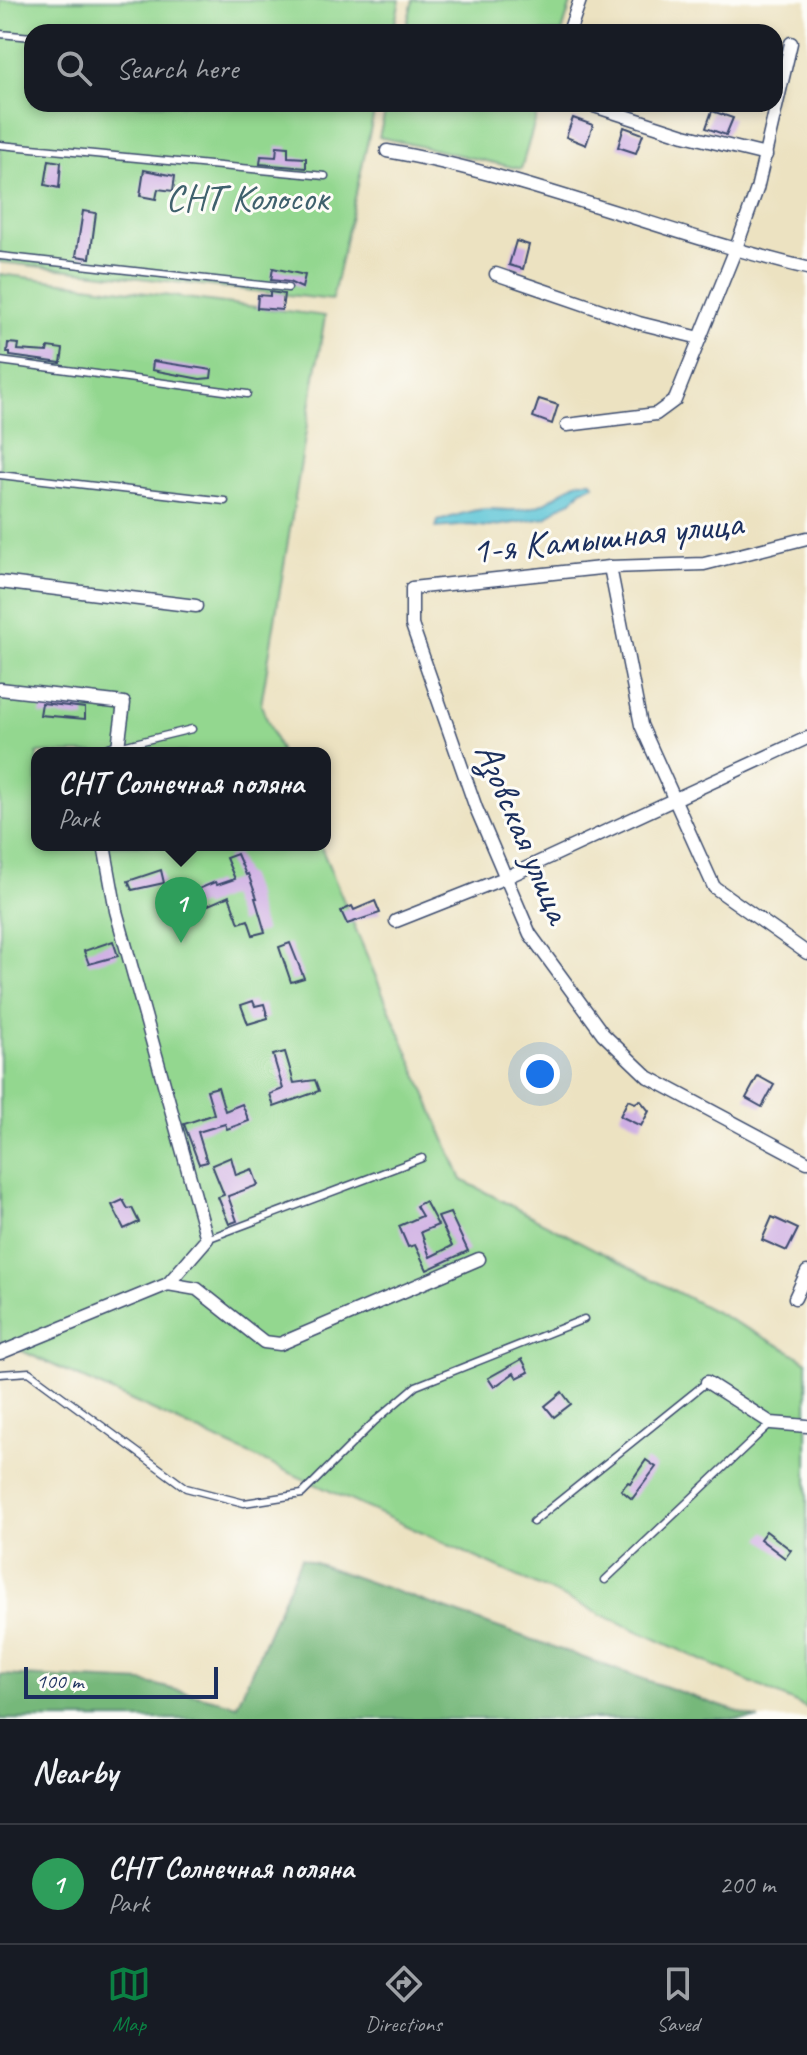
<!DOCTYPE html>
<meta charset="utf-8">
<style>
:root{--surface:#171b24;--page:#242831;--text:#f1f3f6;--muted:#9ea1a6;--line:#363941;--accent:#0b8043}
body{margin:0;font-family:Caveat,sans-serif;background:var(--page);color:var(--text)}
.scale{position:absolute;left:24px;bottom:20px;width:194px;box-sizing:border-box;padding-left:8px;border:4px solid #1b2f5e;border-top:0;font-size:22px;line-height:28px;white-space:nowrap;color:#1b2f5e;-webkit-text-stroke:6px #fdfcf7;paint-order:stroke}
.you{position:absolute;left:540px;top:1074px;width:28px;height:28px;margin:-20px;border:6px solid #fff;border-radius:50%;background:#1a73e8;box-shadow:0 0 0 12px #1a73e833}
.badge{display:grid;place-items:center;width:52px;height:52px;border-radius:50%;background:var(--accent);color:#fff;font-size:26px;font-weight:700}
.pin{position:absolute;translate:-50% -66px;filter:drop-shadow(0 2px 4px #0008)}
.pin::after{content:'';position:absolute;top:42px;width:28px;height:24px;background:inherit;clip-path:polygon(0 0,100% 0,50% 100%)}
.popup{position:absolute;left:31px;top:747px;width:300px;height:104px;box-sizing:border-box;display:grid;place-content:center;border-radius:16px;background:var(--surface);filter:drop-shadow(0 2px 6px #0005);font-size:26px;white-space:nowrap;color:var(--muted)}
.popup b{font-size:30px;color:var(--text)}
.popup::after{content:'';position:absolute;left:50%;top:100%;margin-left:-16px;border:16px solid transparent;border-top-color:var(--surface)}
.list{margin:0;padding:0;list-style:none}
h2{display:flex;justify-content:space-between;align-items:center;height:104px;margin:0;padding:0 32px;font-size:34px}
h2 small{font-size:26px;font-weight:400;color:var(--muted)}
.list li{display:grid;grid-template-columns:52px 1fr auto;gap:24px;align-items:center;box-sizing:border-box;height:120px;padding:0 32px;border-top:2px solid var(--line)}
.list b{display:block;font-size:30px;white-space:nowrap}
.list p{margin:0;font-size:26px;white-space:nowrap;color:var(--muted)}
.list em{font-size:26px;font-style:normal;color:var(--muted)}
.icon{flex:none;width:44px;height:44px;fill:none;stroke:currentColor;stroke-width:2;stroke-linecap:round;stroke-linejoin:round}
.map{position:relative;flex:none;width:807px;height:1719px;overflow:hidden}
.search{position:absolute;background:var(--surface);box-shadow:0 4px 12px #0003;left:24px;right:24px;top:24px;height:88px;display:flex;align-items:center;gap:20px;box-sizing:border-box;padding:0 28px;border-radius:24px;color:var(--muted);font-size:30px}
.sheet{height:224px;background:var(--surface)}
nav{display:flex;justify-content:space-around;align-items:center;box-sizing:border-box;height:112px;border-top:2px solid var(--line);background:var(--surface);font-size:22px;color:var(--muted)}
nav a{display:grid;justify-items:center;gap:4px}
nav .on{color:var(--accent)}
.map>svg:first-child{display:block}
</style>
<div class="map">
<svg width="807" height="1719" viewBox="0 0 807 1719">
<rect width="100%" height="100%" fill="#fdfcf7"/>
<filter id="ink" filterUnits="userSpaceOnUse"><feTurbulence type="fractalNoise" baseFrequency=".0125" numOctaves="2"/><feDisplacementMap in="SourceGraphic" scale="16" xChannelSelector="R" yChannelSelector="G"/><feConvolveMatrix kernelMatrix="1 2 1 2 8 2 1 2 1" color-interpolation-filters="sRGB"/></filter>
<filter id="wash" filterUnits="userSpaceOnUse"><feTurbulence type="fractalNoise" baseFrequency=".006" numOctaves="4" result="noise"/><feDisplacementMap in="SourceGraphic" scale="32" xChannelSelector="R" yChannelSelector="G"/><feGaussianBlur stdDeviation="1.8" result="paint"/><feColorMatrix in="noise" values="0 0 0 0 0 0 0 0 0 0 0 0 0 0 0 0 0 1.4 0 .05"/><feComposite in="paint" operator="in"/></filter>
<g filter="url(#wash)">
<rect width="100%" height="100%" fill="#ece2c1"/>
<g fill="#93d78f" stroke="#578376" stroke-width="2">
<polygon points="0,0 400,0 393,32 32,32 32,104 376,104 332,300 0,262"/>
<polygon points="413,0 572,0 562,32 405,32"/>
<polygon points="387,104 540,104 521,169 379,137"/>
<polygon points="0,274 325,316 261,705 281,753 37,753 37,845 320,845 462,1180 790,1351 807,1362 807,1708 0,1341"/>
</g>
<polygon fill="#76b87a" stroke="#48746c" stroke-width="2" points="301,1558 717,1705 759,1719 0,1719 0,1675 144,1682 237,1705"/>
<path fill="#5bc5d6" stroke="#3b7a9a" stroke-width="2" d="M 581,481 L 592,481 L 594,485 L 581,490 L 572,501 L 560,506 L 546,518 L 489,527 L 470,525 L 436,528 L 438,521 C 454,517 471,509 487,509 C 509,509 514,513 537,506 C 554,501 565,486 581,481 Z"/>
<g id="blocks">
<g fill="#ceade3">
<polygon points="712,111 733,118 726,135 706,128"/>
<polygon points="573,118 593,125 586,145 566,137"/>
<polygon points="624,127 643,134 636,153 618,147"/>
<polygon points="277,146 288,147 288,157 306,158 306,168 260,164 261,156 276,157"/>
<polygon points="49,160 61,162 59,188 45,185"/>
<polygon points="144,170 175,176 173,191 158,189 156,199 140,196"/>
<polygon points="83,211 96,213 90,258 76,256"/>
<polygon points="516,241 529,245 523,269 509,265"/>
<polygon points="273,268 305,275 302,288 289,282 271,280"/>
<polygon points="270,292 284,294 282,310 257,308 258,295 270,296"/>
<polygon points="8,343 19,344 18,350 47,352 48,347 63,349 61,363 10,356 10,353 7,353"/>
<polygon points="153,361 212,370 211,378 200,379 152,370"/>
<polygon points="539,399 558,405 552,424 533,417"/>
<polygon points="42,703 85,708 85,719 40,715"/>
<polygon points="237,854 246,875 248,874 257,898 255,898 265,932 253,935 248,920 239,923 229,896 204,907 203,904 187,910 182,896 215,882 217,885 235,879 226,858"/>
<polygon points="161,870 164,883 132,890 128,881"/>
<polygon points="375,901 380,913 347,924 341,911 352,906 354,910"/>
<polygon points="113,941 118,956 89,964 84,951"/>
<polygon points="290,943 304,978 291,982 279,947"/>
<polygon points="253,1001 255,1006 264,1004 268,1018 248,1024 241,1005"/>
<polygon points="285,1052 294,1083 315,1080 319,1091 274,1107 270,1094 283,1089 273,1055"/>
<polygon points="758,1076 774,1085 762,1107 746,1098"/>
<polygon points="218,1087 225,1111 242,1104 249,1121 227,1129 225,1124 198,1132 207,1162 199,1164 184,1124 214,1114 207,1090"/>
<polygon points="628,1100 635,1103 640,1100 649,1111 641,1126 620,1116"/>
<polygon points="231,1157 236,1175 252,1169 258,1185 228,1196 237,1221 229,1224 218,1197 224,1195 212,1165"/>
<polygon points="123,1200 128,1209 132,1208 139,1222 124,1229 112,1205"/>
<polygon points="425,1201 438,1225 421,1232 430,1257 452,1246 438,1217 450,1213 468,1251 427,1270 415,1245 408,1247 399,1226 422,1216 416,1206"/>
<polygon points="772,1217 798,1229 787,1251 762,1240"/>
<polygon points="522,1359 529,1372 517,1378 514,1373 494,1387 488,1378"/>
<polygon points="562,1392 571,1404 554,1417 545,1406"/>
<polygon points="646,1460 656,1467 632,1499 621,1490 628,1482 630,1483"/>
<polygon points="766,1531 791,1550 785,1558 760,1539"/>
</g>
</g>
</g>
<g filter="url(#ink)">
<use href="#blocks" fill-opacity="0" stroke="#3a4a6d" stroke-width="2"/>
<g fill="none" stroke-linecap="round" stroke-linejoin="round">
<defs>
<g id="service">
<polyline points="0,34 32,37"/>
<polyline points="0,145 325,176"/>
<polyline points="0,256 288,288"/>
<polyline points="0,361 247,394"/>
<polyline points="0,475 225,501"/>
<polyline points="118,747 192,729"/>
<polyline points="207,1239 422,1158"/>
<polyline points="0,1374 29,1372 186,1488 244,1503 302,1494 375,1421 416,1386 584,1319"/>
<polyline points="533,1522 707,1382"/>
<polyline points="605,1580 771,1423"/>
</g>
<g id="minor">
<polyline points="569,32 580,0"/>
<polyline points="588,104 684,135 766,155"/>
<path d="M 387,151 C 530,176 665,234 807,268"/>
<polyline points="496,274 639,323 700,338"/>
<polyline points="567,425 656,414 675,400 735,251 757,189 791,43"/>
<polyline points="807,538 704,564 610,567 412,588 412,625 476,808 530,934 603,1034 648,1077 807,1162"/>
<polyline points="610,567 641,725 714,887 807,953"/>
<polyline points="0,582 196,606"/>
<polyline points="0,689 124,703 118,747 100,753"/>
<polyline points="104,845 116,911 207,1239 168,1284"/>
<polyline points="396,921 507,877 807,738"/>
<polyline points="795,1298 807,1272"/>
<polyline points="0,1353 168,1284 197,1289 264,1342 280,1344 479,1259"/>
<polyline points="707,1382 771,1423 807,1426"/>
</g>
</defs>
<use href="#service" stroke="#3a4a6d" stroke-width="9"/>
<use href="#minor" stroke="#3a4a6d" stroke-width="15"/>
<use href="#service" stroke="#fff" stroke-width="6"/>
<use href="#minor" stroke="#fff" stroke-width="12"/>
</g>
</g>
<g text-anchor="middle" stroke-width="6" stroke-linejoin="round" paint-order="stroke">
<g font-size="38" fill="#3f616d" stroke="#fdfcf7">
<text x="247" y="210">СНТ Колосок</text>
</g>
<g font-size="38" fill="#1b2f5e" stroke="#fdfcf7">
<text transform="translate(607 536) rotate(-6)" y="13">1-я Камышная улица</text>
<text transform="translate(524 832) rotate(67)" y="13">Азовская улица</text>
</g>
</g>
</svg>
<div class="scale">100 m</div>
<div class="you"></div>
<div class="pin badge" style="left:181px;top:943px;background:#2e9e5b">1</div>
<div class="popup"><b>СНТ Солнечная поляна</b>Park</div>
<div class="search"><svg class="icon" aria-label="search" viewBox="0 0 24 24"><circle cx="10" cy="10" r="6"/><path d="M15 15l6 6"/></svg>Search here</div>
</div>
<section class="sheet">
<h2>Nearby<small></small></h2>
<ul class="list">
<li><span class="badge" style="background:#2e9e5b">1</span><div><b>СНТ Солнечная поляна</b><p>Park</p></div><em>200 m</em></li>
</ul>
</section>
<nav>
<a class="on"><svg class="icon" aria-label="map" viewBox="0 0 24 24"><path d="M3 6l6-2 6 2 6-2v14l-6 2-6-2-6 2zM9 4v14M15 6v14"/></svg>Map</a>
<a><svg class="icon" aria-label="directions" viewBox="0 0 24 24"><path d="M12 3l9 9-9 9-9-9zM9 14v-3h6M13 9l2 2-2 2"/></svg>Directions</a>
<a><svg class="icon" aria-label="saved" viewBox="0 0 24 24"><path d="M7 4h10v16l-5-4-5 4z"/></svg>Saved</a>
</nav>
